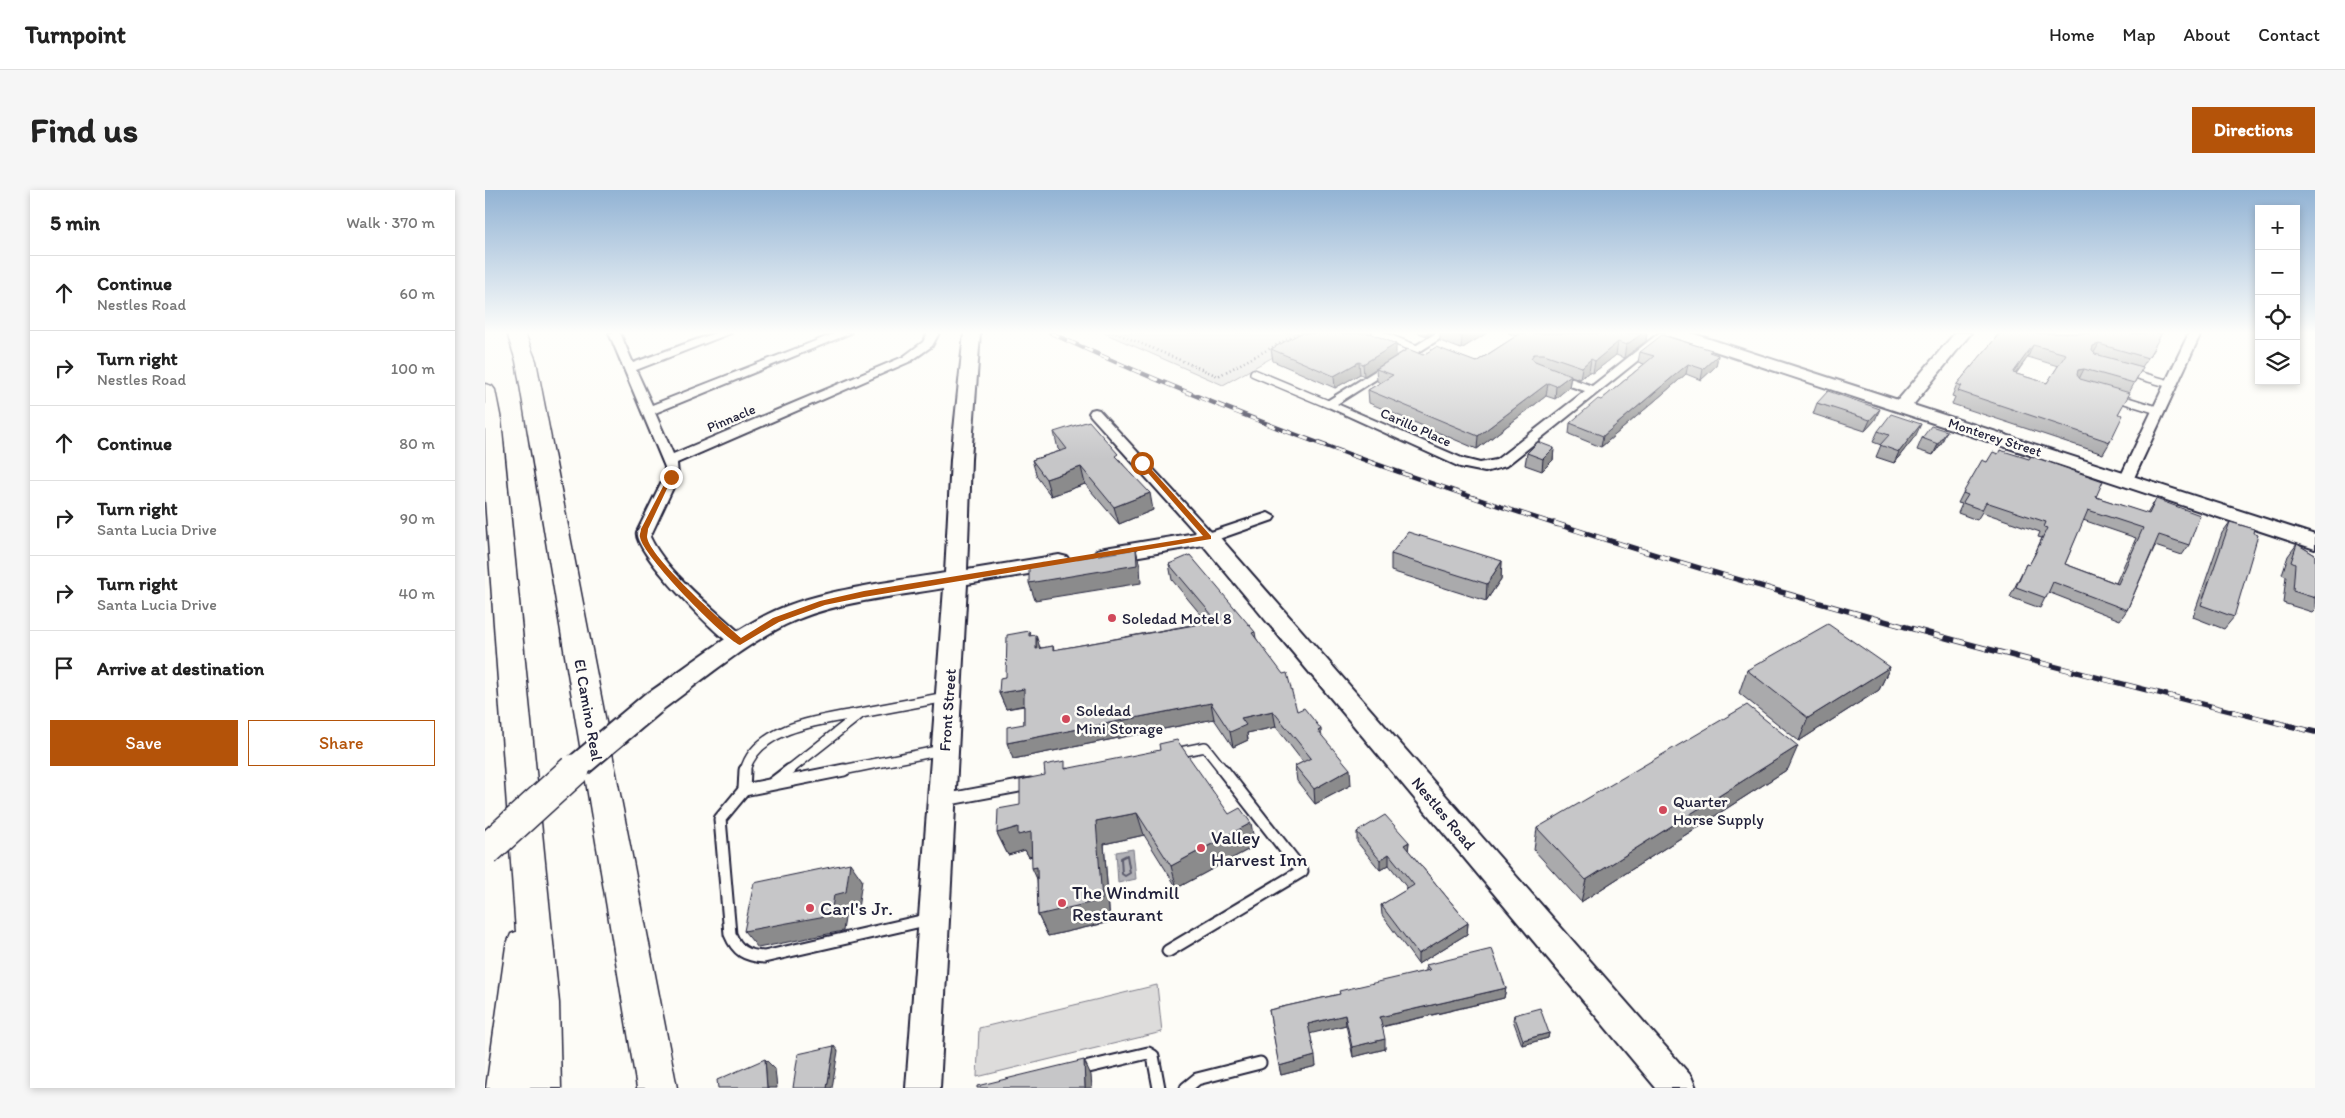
<!DOCTYPE html>
<meta charset="utf-8">
<style>
:root{--surface:#fff;--page:#f6f6f6;--text:#222;--muted:#767676;--line:#e0e0e0;--accent:#b45309}
body{margin:0;font-family:Itim,sans-serif;background:var(--page);color:var(--text)}
.controls{position:absolute;right:15px;top:15px;display:grid;overflow:hidden;border-radius:0px;box-shadow:0 2px 8px #0003}
.controls button{width:45px;height:45px;display:grid;place-items:center;padding:0;border:0;border-bottom:1px solid var(--line);background:var(--surface);color:var(--text);font:25px sans-serif}
.stop{position:absolute;width:15px;height:15px;margin:-11px;border:4px solid #b45309;border-radius:50%;background:#fff}
.stop.end{background:#b45309;border-color:#fff;box-shadow:0 1px 5px #0008}
.list{margin:0;padding:0;list-style:none}
h2{display:flex;justify-content:space-between;align-items:center;height:65px;margin:0;padding:0 20px;font-size:21px}
h2 small{font-size:16px;font-weight:400;color:var(--muted)}
.list li{display:grid;grid-template-columns:32px 1fr auto;gap:15px;align-items:center;box-sizing:border-box;height:75px;padding:0 20px;border-top:1px solid var(--line)}
.list b{display:block;font-size:19px;white-space:nowrap}
.list p{margin:0;font-size:16px;white-space:nowrap;color:var(--muted)}
.list em{font-size:16px;font-style:normal;color:var(--muted)}
.actions{display:flex;gap:10px;padding:15px 20px}
.actions a{flex:1;padding:11px 0;border:1px solid var(--accent);border-radius:0px;text-align:center;font-size:18px;color:var(--accent)}
.actions .main{background:var(--accent);color:#fff}
.icon{flex:none;width:28px;height:28px;fill:none;stroke:currentColor;stroke-width:2;stroke-linecap:round;stroke-linejoin:round}
.map{position:relative;flex:none;width:1830px;height:898px;overflow:hidden;border-radius:0px}
header{display:flex;align-items:center;gap:30px;box-sizing:border-box;height:70px;padding:0 25px;background:var(--surface);border-bottom:1px solid var(--line)}
header strong{font-size:24px}
nav{display:flex;gap:28px;margin-inline-start:auto;font-size:18px}
.intro{display:flex;align-items:center;justify-content:space-between;box-sizing:border-box;height:120px;padding:0 30px}
h1{margin:0;font-size:35px}
.button{padding:12px 22px;border-radius:0px;background:var(--accent);color:#fff;font-size:18px;font-weight:700}
main{display:flex;gap:30px;padding:0 30px}
aside{flex:1;background:var(--surface);border-radius:0px;box-shadow:0 2px 8px #0003}
.map>svg:first-child{display:block}
</style>
<header>
<strong>Turnpoint</strong>
<nav><a>Home</a><a>Map</a><a>About</a><a>Contact</a></nav>
</header>
<div class="intro"><h1>Find us</h1><a class="button">Directions</a></div>
<main>
<aside>
<h2>5 min<small>Walk · 370 m</small></h2>
<ul class="list">
<li><svg class="icon" aria-label="ahead" viewBox="0 0 24 24"><path d="M12 20V5M6 11l6-6 6 6"/></svg><div><b>Continue</b><p>Nestles Road</p></div><em>60 m</em></li>
<li><svg class="icon" aria-label="right" viewBox="0 0 24 24"><path d="M7 20v-9h11M14 6l5 5-5 5"/></svg><div><b>Turn right</b><p>Nestles Road</p></div><em>100 m</em></li>
<li><svg class="icon" aria-label="ahead" viewBox="0 0 24 24"><path d="M12 20V5M6 11l6-6 6 6"/></svg><div><b>Continue</b></div><em>80 m</em></li>
<li><svg class="icon" aria-label="right" viewBox="0 0 24 24"><path d="M7 20v-9h11M14 6l5 5-5 5"/></svg><div><b>Turn right</b><p>Santa Lucia Drive</p></div><em>90 m</em></li>
<li><svg class="icon" aria-label="right" viewBox="0 0 24 24"><path d="M7 20v-9h11M14 6l5 5-5 5"/></svg><div><b>Turn right</b><p>Santa Lucia Drive</p></div><em>40 m</em></li>
<li><svg class="icon" aria-label="arrive" viewBox="0 0 24 24"><path d="M6 21V4h12l-3 4 3 4H6"/></svg><div><b>Arrive at destination</b></div></li>
</ul>
<div class="actions"><a class="main">Save</a><a>Share</a></div>
</aside>
<div class="map">
<svg width="1830" height="898" viewBox="0 0 1830 898">
<rect width="100%" height="100%" fill="#fdfcf7"/>
<filter id="ink" filterUnits="userSpaceOnUse"><feTurbulence type="fractalNoise" baseFrequency=".02" numOctaves="2"/><feDisplacementMap in="SourceGraphic" scale="10" xChannelSelector="R" yChannelSelector="G"/><feConvolveMatrix kernelMatrix="1 2 1 2 8 2 1 2 1" color-interpolation-filters="sRGB"/></filter>
<g filter="url(#ink)">
<g fill="#dddcdb" stroke="#807f8b">
<polygon points="619,143 831,143 738,195"/>
<polygon points="672,795 677,842 492,887 494,838"/>
</g>
<polygon fill="#b2b2b7" stroke="#787885" points="648,659 651,689 633,693 631,662"/>
<g fill="none" stroke-linecap="round" stroke-linejoin="round">
<polygon stroke="#5c5c6d" stroke-width="2" points="642,665 645,683 640,686 637,684 636,668"/>
<defs>
<g id="lane-far2">
<polyline points="891,143 932,159"/>
<polyline points="1642,182 1685,194"/>
<polyline points="769,183 843,214"/>
<polyline points="1630,207 1672,220"/>
</g>
<g id="lane-far1">
<polyline points="690,563 720,557 739,581"/>
<path d="M 260,581 C 271,535 343,529 381,522 C 408,517 434,512 461,507"/>
<polyline points="303,581 374,525"/>
<polyline points="353,581 457,560"/>
</g>
<g id="lane">
<polyline points="260,580 259,600 359,580"/>
<polyline points="288,593 305,580"/>
<path d="M 259,600 L 235,629 L 245,744 C 252,761 261,766 279,767 L 445,729"/>
<polyline points="459,610 545,594"/>
<polyline points="683,761 817,681 738,580"/>
<polyline points="591,880 663,863 668,866 674,898"/>
<polyline points="701,898 712,889 775,873"/>
</g>
<g id="street">
<path d="M 124,143 L 135,143 L 148,173 L 230,143 L 246,143 L 151,180 L 167,215 L 351,143 L 366,143 L 170,223 L 188,264 L 418,167 L 438,152 L 443,143 L 454,143 L 447,156 L 426,171 L 192,273 L 193,287 L 165,347 C 181,382 232,422 261,448 L 263,452 L 261,456 C 257,457 253,458 249,456 C 232,447 147,360 152,342 L 179,287 L 180,277 Z"/>
<polygon points="951,143 964,143 852,214 979,269 995,273 1011,270 1100,201 1061,188 1059,185 1061,182 1069,182 1107,196 1174,143 1187,143 1021,276 1000,282 975,277 837,214"/>
<polygon points="1704,143 1716,143 1648,290 1641,294 1636,293 1634,290"/>
<polygon points="610,219 614,220 726,342 783,323 790,327 788,330 728,351 718,351 606,226 604,223 606,220"/>
</g>
<g id="secondary">
<path d="M 479,143 L 495,143 L 486,269 L 482,380 L 574,365 L 582,367 L 585,372 L 582,377 L 574,379 L 482,394 L 455,898 L 421,898 L 459,398 C 408,407 346,412 300,435 C 256,457 217,491 177,520 L 168,522 L 159,520 L 155,513 L 159,506 C 199,479 239,446 283,424 C 331,400 406,392 460,383 L 466,269 Z"/>
<polygon points="1182,143 1206,143 1413,210 1470,143 1486,143 1428,215 1830,345 1830,359 1184,146"/>
<polygon points="723,341 731,343 1206,886 1211,898 1171,898 718,355 620,372 612,370 609,365 612,360 620,358"/>
</g>
<g id="highway">
<polygon points="22,143 40,143 51,171 192,898 152,898 31,171"/>
<polygon points="0,194 7,196 10,200 16,230 74,813 76,898 1,898 21,756 26,744 31,742 0,309"/>
</g>
</defs>
<use href="#lane-far2" stroke="#22223b" stroke-width="10"/>
<use href="#lane-far1" stroke="#22223b" stroke-width="12"/>
<use href="#lane" stroke="#22223b" stroke-width="15"/>
<use href="#street" stroke="#22223b" stroke-width="4"/>
<use href="#secondary" stroke="#22223b" stroke-width="4"/>
<use href="#highway" stroke="#22223b" stroke-width="3"/>
<polyline stroke="#22223b" stroke-width="2.5" stroke-dasharray="1 3" stroke-linecap="butt" points="631,143 733,186 814,143"/>
<use href="#lane-far2" stroke="#fdfcf7" stroke-width="7"/>
<use href="#lane-far1" stroke="#fdfcf7" stroke-width="9"/>
<use href="#lane" stroke="#fdfcf7" stroke-width="11"/>
<use href="#street" fill="#fdfcf7" fill-rule="evenodd"/>
<use href="#secondary" fill="#fdfcf7" fill-rule="evenodd"/>
<use href="#highway" fill="#fdfcf7" fill-rule="evenodd"/>
<defs>
<path id="rail-far1" d="M 566,143 C 730,219 900,280 1073,335"/>
<path id="rail" d="M 1069,333 C 1320,414 1574,479 1830,542"/>
</defs>
<use href="#rail-far1" stroke="#22223b" stroke-width="4.5"/>
<use href="#rail" stroke="#22223b" stroke-width="5.5"/>
<use href="#rail-far1" stroke="#fdfcf7" stroke-width="3" stroke-dasharray="9" stroke-linecap="butt"/>
<use href="#rail" stroke="#fdfcf7" stroke-width="4" stroke-dasharray="11" stroke-linecap="butt"/>
<defs>
<polyline id="secondary-bridge-far1" points="87,581 168,513"/>
<polyline id="secondary-bridge" points="0,661 89,580"/>
</defs>
<use href="#secondary-bridge-far1" stroke="#22223b" stroke-width="28" stroke-linecap="butt"/>
<use href="#secondary-bridge" stroke="#22223b" stroke-width="34" stroke-linecap="butt"/>
<use href="#secondary-bridge-far1" stroke="#fdfcf7" stroke-width="24"/>
<use href="#secondary-bridge" stroke="#fdfcf7" stroke-width="31"/>
</g>
<g fill="#aaaaac" stroke="#22223b" fill-rule="evenodd">
<polygon points="933,143 948,143 942,146"/>
<polygon points="955,143 1002,143 976,159 955,151"/>
<polygon points="1023,143 1162,143 1161,151 1139,168 1131,165 1108,183 1104,182 1095,189 1086,186 1084,197 1070,209 1061,206 992,259 884,213 883,200 895,193 892,191 891,179 938,165 991,172 1031,146"/>
<path d="M 1513,143 L 1670,157 L 1657,177 L 1658,177 L 1644,203 L 1633,224 L 1625,252 L 1618,264 L 1467,214 L 1470,207 L 1467,206 L 1472,194 L 1510,149 ZM 1543,167 L 1573,176 L 1562,193 L 1531,184 Z"/>
<polygon points="786,159 911,166 879,186 875,184 850,198 788,171"/>
<polygon points="1155,162 1226,163 1233,165 1231,176 1216,190 1201,184 1116,257 1084,244 1085,233 1116,210 1159,174 1153,172"/>
<polygon points="1332,213 1390,230 1380,241 1328,224"/>
<polygon points="1393,241 1431,245 1409,273 1391,267 1396,255 1388,252"/>
<polygon points="569,242 635,270 668,320 634,334 600,294 566,306 552,287 547,270 575,261 573,259"/>
<polygon points="1437,248 1457,252 1448,265 1432,260"/>
<polygon points="1069,258 1068,270 1057,281 1040,275 1042,263"/>
<path d="M 1478,303 L 1611,307 L 1662,324 L 1671,309 L 1704,355 L 1697,365 L 1670,356 L 1642,420 L 1635,430 L 1563,402 L 1555,418 L 1525,407 L 1541,374 L 1544,375 L 1546,372 L 1557,348 L 1553,347 L 1555,342 L 1497,322 L 1492,330 L 1473,323 L 1477,314 L 1473,313 ZM 1598,330 L 1651,348 L 1631,393 L 1580,374 Z"/>
<polygon points="1745,332 1749,427 1739,439 1708,427 1737,343"/>
<polygon points="1812,354 1830,365 1830,419 1827,422 1798,413 1801,386 1797,384 1803,366"/>
<polygon points="906,364 1017,371 1016,389 1001,411 906,381"/>
<polygon points="684,374 770,442 771,448 812,521 837,546 866,595 830,614 812,591 810,576 818,572 791,537 762,543 763,550 748,557 729,529 528,569 539,534 539,516 521,519 514,503 521,487 544,441 546,446 556,458 568,456 569,460 722,432 687,390"/>
<polygon points="1405,477 1394,500 1314,551 1254,503 1262,480"/>
<polygon points="582,578 744,624 770,656 692,698 659,645 619,654 625,732 563,746 553,725 552,689 547,666 544,667 540,660 523,665 512,643 560,585"/>
<polygon points="1303,579 1096,712 1049,660 1052,638"/>
<polygon points="872,642 924,652 923,660 983,733 982,744 933,774 897,725 896,715 923,699 904,675 895,680 872,652"/>
<polygon points="941,775 1021,798 1019,808 897,837 900,859 868,867 861,835 825,843 831,876 796,885 784,820 855,804 941,781"/>
<polygon points="1029,825 1064,843 1063,848 1037,855 1028,830"/>
</g>
<g fill="#8b8b8c" stroke="#22223b">
<polygon points="942,143 948,143 942,146"/>
<polygon points="983,143 1002,143 976,159 977,147"/>
<polygon points="1158,143 1162,143 1161,151 1139,168 1141,155"/>
<polygon points="1133,152 1131,165 1108,183 1110,171"/>
<polygon points="911,154 911,166 879,186 878,174"/>
<polygon points="1614,154 1607,166 1602,168 1608,156"/>
<polygon points="1548,155 1543,167 1522,195 1528,183"/>
<polygon points="1233,165 1231,176 1216,190 1218,179"/>
<polygon points="1106,169 1104,182 1095,189 1097,177"/>
<polygon points="874,172 875,184 850,198 849,186"/>
<polygon points="1203,174 1201,184 1116,257 1118,246"/>
<polygon points="1599,179 1593,191 1587,193 1593,180"/>
<polygon points="1086,185 1084,197 1070,209 1071,196"/>
<polygon points="1063,193 1061,206 992,259 993,246"/>
<polygon points="1395,219 1390,230 1380,241 1385,230"/>
<polygon points="1436,234 1431,245 1409,273 1414,262"/>
<polygon points="1462,241 1457,252 1448,265 1453,254"/>
<polygon points="1069,258 1068,270 1057,281 1058,269"/>
<polygon points="596,277 600,294 566,306 561,289"/>
<polygon points="665,303 668,320 634,334 629,317"/>
<polygon points="651,359 655,376 656,393 550,410 544,393"/>
<polygon points="1017,371 1016,389 1001,411 1002,394"/>
<polygon points="551,445 556,461 551,459"/>
<polygon points="1405,477 1394,500 1314,551 1323,528"/>
<polygon points="539,499 545,514 521,519 514,503"/>
<polygon points="726,513 729,529 528,569 522,553"/>
<polygon points="788,521 791,537 762,543 763,550 748,557 745,542 756,528"/>
<polygon points="836,539 837,555 833,541"/>
<polygon points="1313,556 1303,579 1096,712 1101,690"/>
<polygon points="865,579 866,595 830,614 829,599"/>
<polygon points="652,623 659,645 619,654 625,732 563,746 553,725 611,631"/>
<polygon points="766,633 770,656 692,698 686,676"/>
<polygon points="533,637 546,642 556,664 544,667 540,660 523,665 512,643"/>
<polygon points="924,652 923,663 919,655"/>
<polygon points="904,664 904,675 895,680 895,670"/>
<polygon points="365,673 377,690 373,719 361,722 358,741 273,758 259,741 349,705"/>
<polygon points="552,677 557,700 547,678"/>
<polygon points="983,733 982,744 933,774 933,764"/>
<polygon points="1021,798 1019,808 895,837 895,827"/>
<polygon points="860,825 861,835 824,844 823,834"/>
<polygon points="1064,843 1063,848 1037,855 1038,850"/>
<polygon points="900,849 900,859 868,867 867,857"/>
<polygon points="349,856 353,861 347,898 342,898"/>
<polygon points="830,866 831,876 796,885 794,876"/>
<polygon points="280,869 290,879 292,898 282,898"/>
<polygon points="599,870 606,885 607,898 600,898"/>
</g>
<g fill="#c6c6c8" stroke="#22223b" fill-rule="evenodd">
<polygon points="816,143 885,143 911,154 878,174 874,172 849,186 786,159"/>
<polygon points="966,143 983,143 977,147"/>
<polygon points="1036,143 1158,143 1141,155 1133,152 1110,171 1106,169 1097,177 1059,164 1049,164 1046,168 1050,171 1086,185 1071,196 1063,193 993,246 883,200 908,185 891,179 923,159 938,165 951,157 991,172"/>
<path d="M 1514,143 L 1677,143 L 1663,168 L 1614,154 L 1608,156 L 1607,161 L 1610,164 L 1658,177 L 1649,193 L 1599,179 L 1593,180 L 1592,185 L 1595,189 L 1645,203 L 1633,224 L 1638,225 L 1625,252 L 1473,201 L 1477,196 L 1472,194 L 1515,143 ZM 1548,155 L 1581,164 L 1562,193 L 1528,183 Z"/>
<polygon points="1177,145 1227,160 1224,162 1233,165 1218,179 1203,174 1118,246 1085,233 1113,209 1116,210 1169,166 1155,162"/>
<polygon points="1343,201 1395,219 1385,230 1332,213"/>
<polygon points="1406,224 1436,234 1414,262 1395,255 1404,245 1393,241"/>
<polygon points="604,231 633,264 630,266 665,303 629,317 596,277 561,289 547,270 582,259 569,242"/>
<polygon points="1446,236 1462,241 1453,254 1437,248"/>
<polygon points="1053,252 1069,258 1058,269 1042,263"/>
<path d="M 1515,260 L 1544,269 L 1546,266 L 1618,291 L 1611,307 L 1664,324 L 1671,309 L 1715,325 L 1704,355 L 1674,345 L 1642,420 L 1568,392 L 1561,408 L 1531,397 L 1541,374 L 1544,375 L 1550,364 L 1562,338 L 1559,337 L 1561,332 L 1501,312 L 1497,320 L 1478,313 L 1483,305 L 1478,303 L 1497,270 L 1502,272 L 1508,262 L 1513,264 ZM 1603,320 L 1658,338 L 1633,394 L 1580,374 Z"/>
<polygon points="1745,332 1769,339 1768,343 1773,345 1749,427 1716,415"/>
<polygon points="923,342 1017,371 1002,394 906,364"/>
<polygon points="1812,354 1830,365 1830,408 1808,401 1810,374 1806,372"/>
<polygon points="651,359 652,375 544,393 544,376"/>
<polygon points="705,365 770,442 767,443 798,484 802,483 812,521 819,518 836,539 833,541 865,579 829,599 810,576 826,568 788,521 756,528 761,535 745,542 726,513 522,553 522,537 539,534 539,499 514,503 515,488 521,487 522,445 544,441 544,446 551,445 551,459 568,456 568,460 732,431 684,374"/>
<polygon points="1343,434 1405,477 1323,528 1262,480"/>
<polygon points="1262,515 1313,556 1101,690 1052,638"/>
<polygon points="692,550 744,624 755,618 766,633 686,676 652,623 611,631 617,710 553,725 552,677 547,678 546,642 533,645 533,637 512,643 513,619 535,615 535,590 560,585 559,575 580,571 580,579 675,560 674,554"/>
<polygon points="900,625 924,652 919,655 983,733 933,764 896,715 929,695 904,664 895,670 872,642"/>
<polygon points="365,673 361,702 349,705 346,725 259,741 269,693"/>
<polygon points="1007,759 1021,798 895,827 900,849 867,857 860,825 823,834 830,866 794,876 784,820 855,804 854,801 945,780 941,775"/>
<polygon points="1055,818 1064,843 1038,850 1029,825"/>
<polygon points="349,856 342,898 308,898 313,864"/>
<polygon points="280,869 282,898 233,898 232,890"/>
<polygon points="599,870 600,898 492,898 492,896"/>
</g>
</g>
<linearGradient id="sky" x2="0" y2="1"><stop stop-color="#92b3d4"/><stop offset="0.53" stop-color="#fefefb"/><stop offset="1" stop-color="#fefefb" stop-opacity="0"/></linearGradient>
<rect width="1830" height="269" fill="url(#sky)"/>
<path fill="#b45309" d="M 655,271 L 659,271 L 726,346 L 726,349 L 379,407 L 340,415 L 294,432 L 255,455 C 238,448 157,365 155,347 C 154,345 156,342 156,339 L 183,287 L 188,286 L 163,339 C 163,342 162,344 162,347 C 165,368 237,431 256,448 L 288,428 L 335,411 L 379,401 L 718,346 L 655,274 Z"/>
<g fill="#d1495b" stroke="#fdfcf7" stroke-width="2">
<circle cx="627" cy="428" r="5"/>
<circle cx="581" cy="529" r="5"/>
<circle cx="1178" cy="620" r="5"/>
<circle cx="716" cy="658" r="5"/>
<circle cx="577" cy="713" r="5"/>
<circle cx="325" cy="718" r="5"/>
</g>
<g text-anchor="middle" stroke-width="5" stroke-linejoin="round" paint-order="stroke">
<g font-size="14" fill="#22223b" stroke="#fdfcf7">
<text transform="translate(246 228) rotate(-23)" y="5">Pinnacle</text>
<text transform="translate(931 237) rotate(24)" y="5">Carillo Place</text>
<text transform="translate(1510 247) rotate(18)" y="5">Monterey Street</text>
</g>
<g font-size="16" fill="#22223b" stroke="#fdfcf7" text-anchor="start">
<text x="637" y="434">Soledad Motel 8</text>
<text x="591" y="526">Soledad<tspan x="591" dy="18">Mini Storage</tspan></text>
<text x="1188" y="617">Quarter<tspan x="1188" dy="18">Horse Supply</tspan></text>
</g>
<g font-size="16" fill="#22223b" stroke="#fdfcf7">
<text transform="translate(104 520) rotate(80)" y="6">El Camino Real</text>
<text transform="translate(462 520) rotate(-86)" y="6">Front Street</text>
<text transform="translate(959 623) rotate(50)" y="6">Nestles Road</text>
</g>
<g font-size="19" fill="#22223b" stroke="#fdfcf7" text-anchor="start">
<text x="726" y="654">Valley<tspan x="726" dy="22">Harvest Inn</tspan></text>
<text x="587" y="709">The Windmill<tspan x="587" dy="22">Restaurant</tspan></text>
<text x="335" y="725">Carl's Jr.</text>
</g>
</g>
</svg>
<div class="controls">
<button>+</button>
<button>−</button>
<button><svg class="icon" aria-label="locate" viewBox="0 0 24 24"><circle cx="12" cy="12" r="6"/><path d="M12 2v4M12 18v4M2 12h4M18 12h4"/></svg></button>
<button><svg class="icon" aria-label="layers" viewBox="0 0 24 24"><path d="M12 4l9 5-9 5-9-5zM3 14l9 5 9-5"/></svg></button>
</div>
<div class="stop" style="left:657px;top:273px"></div>
<div class="stop end" style="left:186px;top:287px"></div>
</div>
</main>
